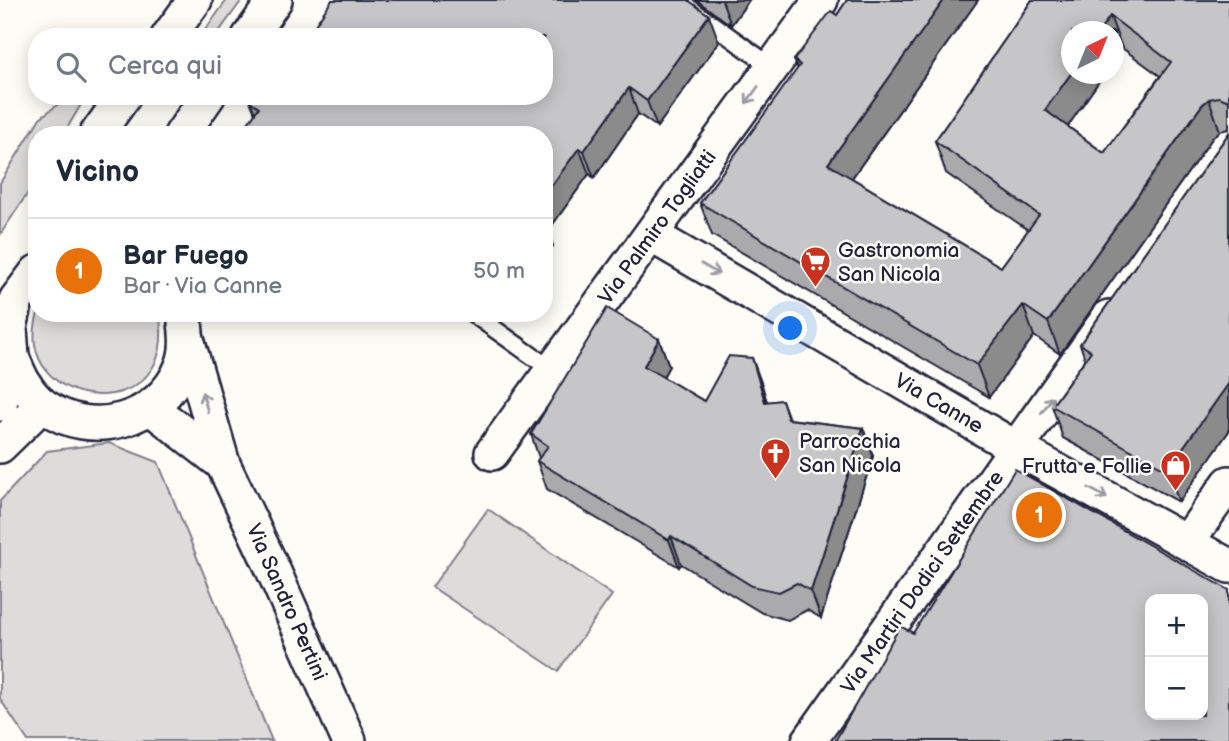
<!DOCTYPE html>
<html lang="it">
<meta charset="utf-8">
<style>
:root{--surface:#fff;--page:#f6f6f7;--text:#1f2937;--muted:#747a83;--line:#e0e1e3;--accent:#0f766e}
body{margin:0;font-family:"Balsamiq Sans",sans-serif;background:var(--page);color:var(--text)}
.controls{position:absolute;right:21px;bottom:21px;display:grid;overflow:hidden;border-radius:14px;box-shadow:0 4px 18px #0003}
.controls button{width:63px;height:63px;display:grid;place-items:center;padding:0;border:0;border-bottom:2px solid var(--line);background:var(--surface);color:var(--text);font:35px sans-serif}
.compass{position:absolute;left:1061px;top:21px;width:63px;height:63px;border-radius:50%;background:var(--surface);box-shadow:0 4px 18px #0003;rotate:43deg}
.you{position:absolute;left:791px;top:329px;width:24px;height:24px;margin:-18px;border:5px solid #fff;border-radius:50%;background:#1a73e8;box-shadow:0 0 0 10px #1a73e833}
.badge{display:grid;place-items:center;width:46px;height:46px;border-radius:50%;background:var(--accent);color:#fff;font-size:23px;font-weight:700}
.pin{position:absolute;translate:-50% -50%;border:4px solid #fff;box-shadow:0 2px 7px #0006}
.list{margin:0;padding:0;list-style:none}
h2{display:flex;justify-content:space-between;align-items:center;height:91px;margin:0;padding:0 28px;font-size:30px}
h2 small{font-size:23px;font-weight:400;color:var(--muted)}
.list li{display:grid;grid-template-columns:46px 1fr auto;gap:21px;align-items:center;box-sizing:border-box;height:105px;padding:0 28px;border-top:2px solid var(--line)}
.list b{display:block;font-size:26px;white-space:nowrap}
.list p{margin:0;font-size:23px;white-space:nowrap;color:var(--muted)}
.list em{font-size:23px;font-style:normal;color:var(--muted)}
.icon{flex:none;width:38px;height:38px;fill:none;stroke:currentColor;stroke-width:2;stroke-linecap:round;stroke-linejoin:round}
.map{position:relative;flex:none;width:1229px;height:741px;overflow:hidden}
.search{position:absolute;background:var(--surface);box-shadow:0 4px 18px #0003;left:28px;top:28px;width:525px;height:77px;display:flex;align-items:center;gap:18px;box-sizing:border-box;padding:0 24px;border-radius:28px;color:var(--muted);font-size:26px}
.panel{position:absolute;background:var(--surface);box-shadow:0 4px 18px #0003;left:28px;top:126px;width:525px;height:196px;border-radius:28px}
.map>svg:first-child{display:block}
</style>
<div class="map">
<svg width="1229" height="741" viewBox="0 0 1229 741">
<rect width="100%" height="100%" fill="#fdfcf7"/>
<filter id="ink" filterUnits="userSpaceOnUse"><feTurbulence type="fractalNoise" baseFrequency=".0143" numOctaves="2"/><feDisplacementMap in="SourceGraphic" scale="14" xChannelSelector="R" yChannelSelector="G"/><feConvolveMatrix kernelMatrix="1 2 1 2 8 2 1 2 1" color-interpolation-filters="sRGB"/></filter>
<g filter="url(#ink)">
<g fill="#dddcdb" stroke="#807f8b" stroke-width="2">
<polygon points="227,0 242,0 215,37 200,37"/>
<polygon points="64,96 86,96 63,135 37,135 37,179 0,235 0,183 40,118 64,100"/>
<path d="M 38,313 L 159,313 C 182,431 8,413 38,313 Z"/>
<polygon points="109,443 158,462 272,741 28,741 0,699 0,501 47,451"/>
<polygon points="488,509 612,595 558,671 432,587"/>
</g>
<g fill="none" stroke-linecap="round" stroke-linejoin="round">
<defs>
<g id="lane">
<polyline points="678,0 772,67"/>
<polyline points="472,313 552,370"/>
</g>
<g id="street">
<polyline points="168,37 195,0"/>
<polyline points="249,37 275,0"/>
<polyline points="96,135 124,96"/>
<polyline points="181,135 208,96"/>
<polyline points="651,235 1016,448 1229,566"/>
<polyline points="187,339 223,464 270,563 349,741"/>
<path d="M 12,357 C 19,375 27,394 44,406 C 91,440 160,422 182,366 C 189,349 186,331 184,313"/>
<polyline points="0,404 12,357 10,328 16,300 37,272"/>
<polyline points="151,408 223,464"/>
<polyline points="0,446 42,405"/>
<polyline points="492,453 821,0"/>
<polyline points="1187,542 1229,483"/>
<polyline points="809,741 1109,317"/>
</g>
</defs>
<use href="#lane" stroke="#22223b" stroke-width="21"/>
<use href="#street" stroke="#22223b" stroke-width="38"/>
<use href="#lane" stroke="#fdfcf7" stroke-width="16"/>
<use href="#street" stroke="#fdfcf7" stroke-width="33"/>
</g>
<g fill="#aaaaac" stroke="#22223b" stroke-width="2" fill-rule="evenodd">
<polygon points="696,0 749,0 731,25"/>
<path d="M 847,0 L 978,0 L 852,178 L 1001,267 L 1028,230 L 946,173 L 935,141 L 1032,0 L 1229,0 L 1229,129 L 1220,131 L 1213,137 L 1060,354 L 1034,336 L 989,397 L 712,235 L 700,203 L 798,69 L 794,60 L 837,15 ZM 1114,32 L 1114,59 L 1122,48 L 1160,76 L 1104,153 L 1067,126 L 1104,74 L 1072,74 Z"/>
<polygon points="719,42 657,127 638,114 594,178 589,174 548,231 553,246 544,258 544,135 255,113 250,101"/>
<polygon points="1229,133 1229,431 1179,502 1063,438 1052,406 1085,359 1080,344"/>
<polygon points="659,339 669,366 663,377 704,401 752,358 767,402 782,400 789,419 863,428 873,456 821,618 807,610 788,620 762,613 681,564 679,567 547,489 537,461 539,458 531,434"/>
</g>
<g fill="#8b8b8c" stroke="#22223b" stroke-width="2">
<polygon points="722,0 749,0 731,25"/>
<polygon points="944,0 978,0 839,196 828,164"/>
<polygon points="709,15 719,42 657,127 647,101"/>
<polygon points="1110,16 1122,48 1114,59 1114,32 1099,32"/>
<polygon points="1072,72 1072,74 1104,74 1057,142 1045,110"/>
<polygon points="629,88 638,114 594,178 584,151"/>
<polygon points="1209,99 1220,131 1213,137 1060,354 1048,322 1202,105"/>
<polygon points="579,148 589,174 548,231 553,246 544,258 544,196"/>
<polygon points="1023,305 1034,336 989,397 977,365"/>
<polygon points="659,339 669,366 654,393 644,366"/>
<polygon points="752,358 762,385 775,429 765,402"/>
<polygon points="1229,383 1229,431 1179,502 1167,470"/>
<polygon points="863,428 873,456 821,618 811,591"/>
<polygon points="671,536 681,564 679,567 669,540"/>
</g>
<g fill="#c6c6c8" stroke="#22223b" stroke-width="2" fill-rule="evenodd">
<polygon points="332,0 688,0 709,15 647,101 629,88 584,151 579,148 544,196 544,135 240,135 259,107 250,101 254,96 544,96 544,37 307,37"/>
<path d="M 847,0 L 944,0 L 828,164 L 1001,267 L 1039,215 L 935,141 L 1032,0 L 1229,0 L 1229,101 L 1219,97 L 1209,99 L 1202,105 L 1048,322 L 1023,305 L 977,365 L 700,203 L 800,65 L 794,60 L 831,11 L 837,15 ZM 1110,16 L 1171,62 L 1104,153 L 1045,110 L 1072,72 L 1072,32 L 1099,32 Z"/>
<polygon points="1229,133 1229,383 1167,470 1052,406 1091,351 1080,344"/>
<polygon points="607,308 659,339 644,366 704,401 729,356 752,358 765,402 782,400 788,419 863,428 811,591 797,583 779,592 752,586 671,536 669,540 537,461 548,446 531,434"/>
<path d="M 1015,469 L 1229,590 L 1229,741 L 835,741 L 900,626 L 913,633 ZM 1150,599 L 1203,599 L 1203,715 L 1150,715 Z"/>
</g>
<defs><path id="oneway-shaft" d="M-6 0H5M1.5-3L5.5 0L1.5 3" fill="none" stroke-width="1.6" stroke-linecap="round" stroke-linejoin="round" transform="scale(1.75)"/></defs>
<g stroke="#9a9aa2">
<use href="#oneway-shaft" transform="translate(752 95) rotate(126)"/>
<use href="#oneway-shaft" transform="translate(710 269) rotate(30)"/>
<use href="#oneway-shaft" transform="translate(205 402) rotate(-106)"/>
<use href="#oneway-shaft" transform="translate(1047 405) rotate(-55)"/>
<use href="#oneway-shaft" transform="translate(1098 493) rotate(29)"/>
</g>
</g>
<defs>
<symbol id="supermarket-pin" viewBox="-11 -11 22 30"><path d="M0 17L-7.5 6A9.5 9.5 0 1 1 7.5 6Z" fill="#c8321e" stroke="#fdfcf7"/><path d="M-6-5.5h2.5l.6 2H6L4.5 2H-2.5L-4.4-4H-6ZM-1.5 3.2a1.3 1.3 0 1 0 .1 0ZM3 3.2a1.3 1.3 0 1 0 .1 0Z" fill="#fff"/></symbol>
<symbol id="church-pin" viewBox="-11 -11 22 30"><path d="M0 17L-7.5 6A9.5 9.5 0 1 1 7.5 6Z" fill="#c8321e" stroke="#fdfcf7"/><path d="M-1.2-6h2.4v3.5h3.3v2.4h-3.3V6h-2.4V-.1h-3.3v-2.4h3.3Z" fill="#fff"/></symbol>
<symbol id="shop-pin" viewBox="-11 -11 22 30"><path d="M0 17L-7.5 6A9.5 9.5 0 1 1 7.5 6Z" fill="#c8321e" stroke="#fdfcf7"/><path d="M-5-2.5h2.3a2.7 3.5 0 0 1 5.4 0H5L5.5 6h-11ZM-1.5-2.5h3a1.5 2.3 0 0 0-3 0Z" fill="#fff"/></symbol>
</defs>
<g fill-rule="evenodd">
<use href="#supermarket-pin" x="798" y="244" width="35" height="47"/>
<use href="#church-pin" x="758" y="436" width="35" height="47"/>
<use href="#shop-pin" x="1158" y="448" width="35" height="47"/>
</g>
<g text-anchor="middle" stroke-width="5" stroke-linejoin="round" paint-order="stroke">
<g font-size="21" fill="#22223b" stroke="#fdfcf7">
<text transform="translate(657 227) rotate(-54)" y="7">Via Palmiro Togliatti</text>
<text transform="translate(939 403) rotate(30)" y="7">Via Canne</text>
<text transform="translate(922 582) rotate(-55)" y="7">Via Martiri Dodici Settembre</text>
<text transform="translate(287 602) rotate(66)" y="7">Via Sandro Pertini</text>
</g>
<g font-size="21" fill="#22223b" stroke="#fdfcf7" text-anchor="start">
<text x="838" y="257">Gastronomia<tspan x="838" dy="24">San Nicola</tspan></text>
<text x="799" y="448">Parrocchia<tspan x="799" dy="24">San Nicola</tspan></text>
<text x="1152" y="473" text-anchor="end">Frutta e Follie</text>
</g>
</g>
</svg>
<div class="controls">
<button>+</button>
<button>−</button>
</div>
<svg class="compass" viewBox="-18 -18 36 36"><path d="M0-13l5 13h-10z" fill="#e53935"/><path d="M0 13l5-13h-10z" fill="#747a83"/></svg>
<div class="you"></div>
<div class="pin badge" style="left:1039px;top:515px;background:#e8710a">1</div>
<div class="search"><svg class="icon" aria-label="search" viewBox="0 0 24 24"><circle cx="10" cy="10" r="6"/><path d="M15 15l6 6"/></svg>Cerca qui</div>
<section class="panel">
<h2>Vicino<small></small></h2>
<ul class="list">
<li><span class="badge" style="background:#e8710a">1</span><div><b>Bar Fuego</b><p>Bar · Via Canne</p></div><em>50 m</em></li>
</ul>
</section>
</div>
